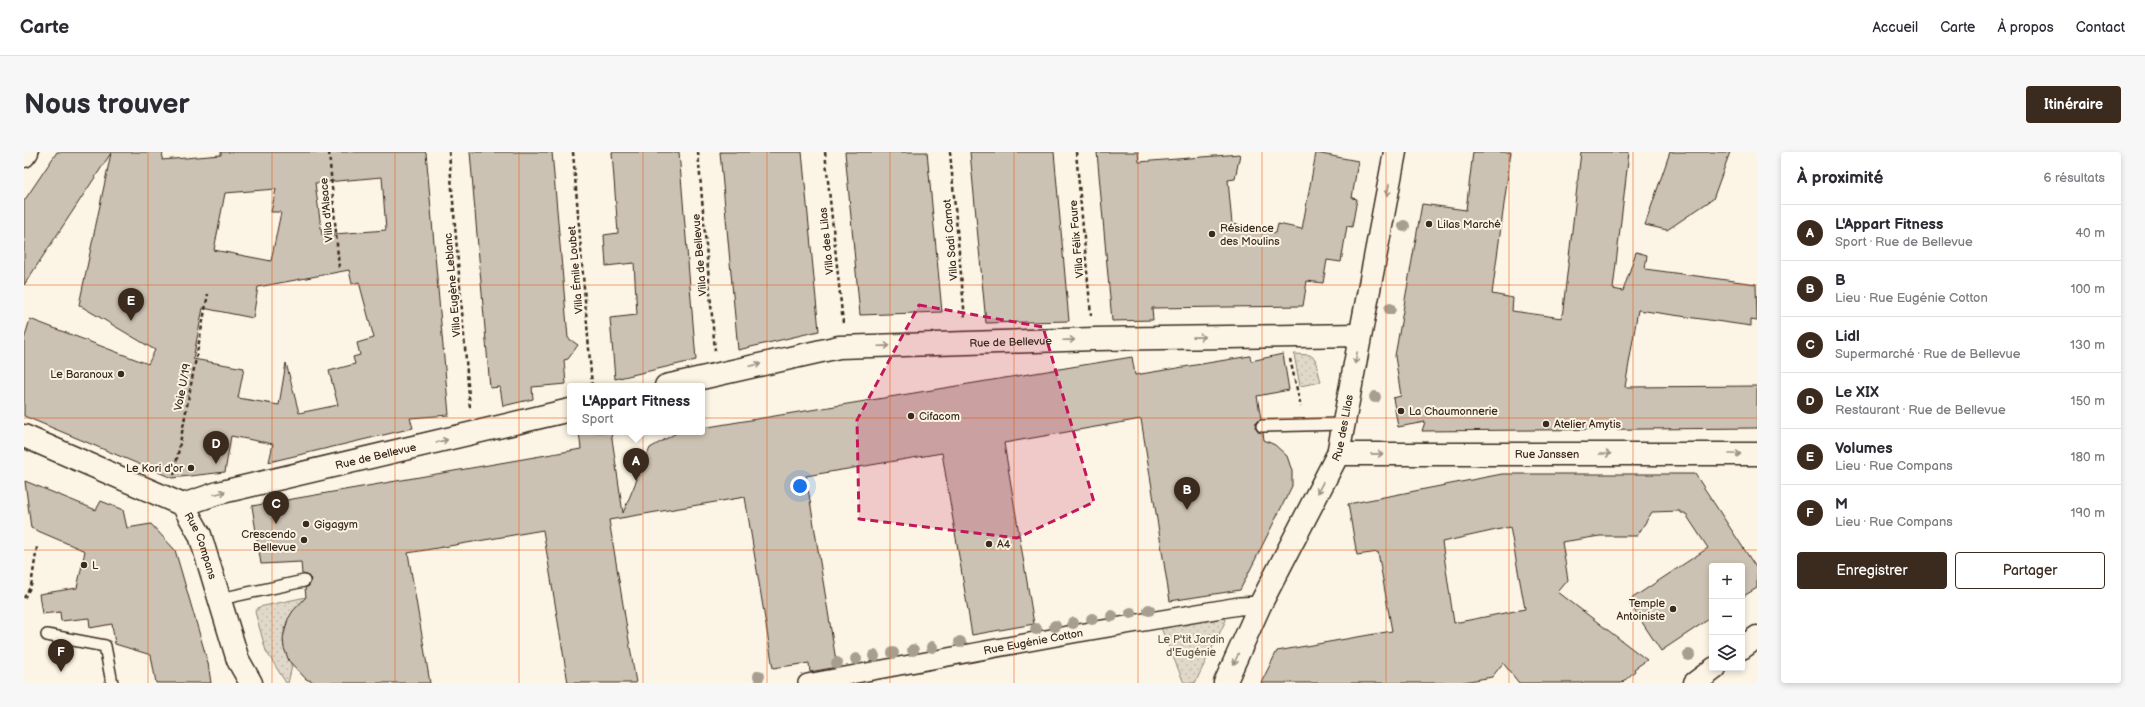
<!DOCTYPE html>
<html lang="fr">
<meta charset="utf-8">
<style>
:root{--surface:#fff;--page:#f7f7f7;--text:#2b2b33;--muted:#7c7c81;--line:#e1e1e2;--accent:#3b2a1e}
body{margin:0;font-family:"Balsamiq Sans",sans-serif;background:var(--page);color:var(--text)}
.controls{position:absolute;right:12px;bottom:12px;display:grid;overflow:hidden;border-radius:4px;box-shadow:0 2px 6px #0003}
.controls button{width:36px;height:36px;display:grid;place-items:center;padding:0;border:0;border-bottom:1px solid var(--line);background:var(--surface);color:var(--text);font:20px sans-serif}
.you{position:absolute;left:776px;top:334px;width:14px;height:14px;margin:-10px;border:3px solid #fff;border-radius:50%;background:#1a73e8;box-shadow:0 0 0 6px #1a73e833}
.badge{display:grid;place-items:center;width:26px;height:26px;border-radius:50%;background:var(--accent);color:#fff;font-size:13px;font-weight:700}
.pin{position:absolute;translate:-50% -33px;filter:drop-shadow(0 1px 2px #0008)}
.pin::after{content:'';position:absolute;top:21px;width:14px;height:12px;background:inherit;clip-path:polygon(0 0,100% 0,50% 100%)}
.popup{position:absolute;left:543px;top:231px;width:138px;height:52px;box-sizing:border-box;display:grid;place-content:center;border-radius:4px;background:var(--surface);filter:drop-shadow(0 1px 3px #0005);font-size:13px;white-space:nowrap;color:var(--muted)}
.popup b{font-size:15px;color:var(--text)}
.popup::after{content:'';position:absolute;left:50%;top:100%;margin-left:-8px;border:8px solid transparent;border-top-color:var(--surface)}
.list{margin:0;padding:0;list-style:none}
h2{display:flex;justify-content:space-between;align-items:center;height:52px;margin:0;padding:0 16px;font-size:17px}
h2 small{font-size:13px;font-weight:400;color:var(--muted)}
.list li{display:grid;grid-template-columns:26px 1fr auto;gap:12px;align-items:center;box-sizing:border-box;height:56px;padding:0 16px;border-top:1px solid var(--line)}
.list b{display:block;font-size:15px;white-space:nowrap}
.list p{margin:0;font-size:13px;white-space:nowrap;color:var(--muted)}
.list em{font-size:13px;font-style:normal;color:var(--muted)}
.actions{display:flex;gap:8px;padding:12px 16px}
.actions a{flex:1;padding:9px 0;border:1px solid var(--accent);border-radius:4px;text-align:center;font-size:14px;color:var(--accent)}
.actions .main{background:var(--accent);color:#fff}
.icon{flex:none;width:22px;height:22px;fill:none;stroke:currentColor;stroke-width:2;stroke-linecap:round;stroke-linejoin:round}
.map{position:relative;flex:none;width:1733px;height:531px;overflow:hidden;border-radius:4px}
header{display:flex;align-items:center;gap:24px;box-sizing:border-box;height:56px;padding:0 20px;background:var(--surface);border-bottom:1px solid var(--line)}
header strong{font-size:19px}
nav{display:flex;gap:22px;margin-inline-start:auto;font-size:14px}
.intro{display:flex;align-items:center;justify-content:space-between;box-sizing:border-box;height:96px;padding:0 24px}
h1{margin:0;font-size:28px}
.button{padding:10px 18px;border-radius:4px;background:var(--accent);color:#fff;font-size:14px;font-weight:700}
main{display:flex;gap:24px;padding:0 24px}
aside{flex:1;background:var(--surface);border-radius:4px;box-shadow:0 2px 6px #0003}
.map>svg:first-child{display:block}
</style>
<header>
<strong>Carte</strong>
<nav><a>Accueil</a><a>Carte</a><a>À propos</a><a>Contact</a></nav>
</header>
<div class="intro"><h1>Nous trouver</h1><a class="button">Itinéraire</a></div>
<main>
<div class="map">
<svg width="1733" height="531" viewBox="0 0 1733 531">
<defs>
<pattern id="grass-dots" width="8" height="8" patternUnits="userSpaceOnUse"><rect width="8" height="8" fill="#e0d8c8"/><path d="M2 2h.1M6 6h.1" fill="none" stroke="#c1baab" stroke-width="1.8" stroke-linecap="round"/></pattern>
</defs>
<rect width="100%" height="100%" fill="#fcf5e5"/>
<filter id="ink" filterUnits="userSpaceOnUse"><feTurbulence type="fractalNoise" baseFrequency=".025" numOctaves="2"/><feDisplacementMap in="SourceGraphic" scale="8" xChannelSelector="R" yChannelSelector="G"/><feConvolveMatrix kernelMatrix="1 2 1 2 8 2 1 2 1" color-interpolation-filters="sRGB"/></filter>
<g filter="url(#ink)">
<g fill="url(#grass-dots)" stroke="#8e8173">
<polygon points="1270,202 1286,203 1291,207 1297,230 1276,234"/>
<polygon points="282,445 282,447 269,459 260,476 260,496 268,514 264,531 262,531 242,499 231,460 235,455"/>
<polygon points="1201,466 1202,468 1171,531 1160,531 1137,476"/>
</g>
<g fill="#ccc2b3" stroke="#3b2a1e" fill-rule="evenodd">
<path d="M 33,0 L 139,0 L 138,8 L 197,3 L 197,0 L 402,0 L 425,263 L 386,266 L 389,276 L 245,310 L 249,292 L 207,284 L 201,320 L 148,326 L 0,264 L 0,188 L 6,167 L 124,212 L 131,198 L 55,153 L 87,1 L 0,133 L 0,49 ZM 358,25 L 362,78 L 298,83 L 291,31 ZM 252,37 L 247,60 L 257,60 L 247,109 L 190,98 L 201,41 ZM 325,118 L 328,132 L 335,130 L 350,186 L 333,191 L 336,203 L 329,205 L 331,212 L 305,219 L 314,253 L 275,261 L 262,211 L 255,253 L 214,246 L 220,216 L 169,207 L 179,156 L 229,166 L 234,135 Z"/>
<polygon points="446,0 528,0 544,186 554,193 544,207 540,208 542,232 508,235 509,247 479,254 476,235 466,236"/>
<polygon points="588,0 655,0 672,208 591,227 586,166 613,163 610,111 582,114 580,83 594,81"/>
<polygon points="696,0 778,0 795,179 714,198"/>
<polygon points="821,0 903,0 918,160 836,163"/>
<polygon points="946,0 1030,0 1045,169 962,171"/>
<polygon points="1073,0 1114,0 1115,10 1216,2 1211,27 1204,28 1208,72 1252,81 1254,72 1278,77 1292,1 1334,9 1328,46 1333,47 1328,75 1323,74 1317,110 1303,108 1299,131 1283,129 1279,154 1128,156 1129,168 1088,169"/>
<polygon points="1449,0 1487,0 1468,142 1489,146 1488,159 1538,166 1557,0 1605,0 1589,137 1599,139 1612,100 1623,103 1621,117 1732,132 1733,169 1727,168 1727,174 1614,158 1601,235 1733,234 1733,276 1398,279 1401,270 1374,275 1369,246 1377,244 1371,204 1398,52 1442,58"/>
<polygon points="1646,0 1706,0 1689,47 1643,78 1621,73"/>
<polygon points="1259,202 1265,238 1233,244 1237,267 1232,270 1231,275 1234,280 1239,281 1240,288 1251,293 1263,304 1268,319 1268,334 1216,438 1146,449 1117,267 980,291 1010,472 948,483 918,301 782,324 813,515 786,520 785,511 749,516 721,345 585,368 612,531 544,531 519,378 384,401 406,531 292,531 282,527 265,509 260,496 259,486 264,467 269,459 282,445 281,436 285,434 287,427 283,423 278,422 277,410 237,412 228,354 557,297 555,280 587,280 599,361 626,296 654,280 678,280 678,276 1108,205 1111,223 1226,204 1227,209"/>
<path d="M 1478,322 L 1671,322 L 1733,417 L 1733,436 L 1718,445 L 1718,414 L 1688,414 L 1688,465 L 1637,499 L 1604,449 L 1684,396 L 1661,361 L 1656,361 L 1656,359 L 1628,360 L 1613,384 L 1576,384 L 1538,390 L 1544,428 L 1534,440 L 1623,508 L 1610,517 L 1611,519 L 1598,531 L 1495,531 L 1479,511 L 1468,525 L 1434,531 L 1237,531 L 1253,499 L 1368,479 L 1354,400 L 1333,403 L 1324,352 ZM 1486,375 L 1501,457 L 1430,471 L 1418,390 Z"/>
<polygon points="1,329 72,358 77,349 99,358 103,376 127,372 151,398 184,511 187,531 132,531 127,503 91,492 88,472 66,476 65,466 37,469 36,460 18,462 15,442 53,436 61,399 7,376"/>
</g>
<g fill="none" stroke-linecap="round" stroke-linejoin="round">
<defs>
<g id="service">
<polyline points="1238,274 1319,272"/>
<polyline points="196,447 280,429"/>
<polyline points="23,483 81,494 88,531"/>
</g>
<g id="pedestrian">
<path id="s1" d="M 783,531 L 1049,482 L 1215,454 L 1236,453"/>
</g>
<g id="minor">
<polyline points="0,4 3,0"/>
<path id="s2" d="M 642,234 L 815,195 L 1071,187 L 1336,183"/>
<path id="s3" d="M 0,284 L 159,353 L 176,383 L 214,508 L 227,531"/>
<path id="s4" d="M 1314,302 L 1733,302"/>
<path id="s5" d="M 159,353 L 194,341 L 546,258"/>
<polyline points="1718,496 1733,485"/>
<path id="s6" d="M 1201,531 L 1236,453 L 1314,302 L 1371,0"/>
<polyline points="1671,531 1691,516"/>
</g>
</defs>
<use href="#service" stroke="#3b2a1e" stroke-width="14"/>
<use href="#pedestrian" stroke="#3b2a1e" stroke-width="20"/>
<use href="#minor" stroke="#3b2a1e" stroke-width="25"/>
<g stroke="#3b2a1e" stroke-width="2.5" stroke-dasharray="4 3" stroke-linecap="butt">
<polyline points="305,0 315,116"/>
<polyline points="425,0 446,257"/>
<polyline points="549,0 568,234"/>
<polyline points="674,0 691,199"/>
<polyline points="801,0 819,171"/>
<polyline points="926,0 941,167"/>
<polyline points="1052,0 1067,163"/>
<polyline points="1266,207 1277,255"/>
<polyline points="150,323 184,142"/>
<polyline points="0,446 7,434 13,395"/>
</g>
<use href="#service" stroke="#fcf5e5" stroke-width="11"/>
<use href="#pedestrian" stroke="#fcf5e5" stroke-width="17"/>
<use href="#minor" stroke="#fcf5e5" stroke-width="22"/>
</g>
<g fill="#a89e8f">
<circle cx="1380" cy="74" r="6"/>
<circle cx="1366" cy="157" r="6"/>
<circle cx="1351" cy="245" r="6"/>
<circle cx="1125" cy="458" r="6"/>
<circle cx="1107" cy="461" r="6"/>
<circle cx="1088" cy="464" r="6"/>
<circle cx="1068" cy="467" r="6"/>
<circle cx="1049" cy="471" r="6"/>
<circle cx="1031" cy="474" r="6"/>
<circle cx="1012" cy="477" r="6"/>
<circle cx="936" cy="490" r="6"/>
<circle cx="908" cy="495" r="6"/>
<circle cx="889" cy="498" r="6"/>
<circle cx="869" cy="501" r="6"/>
<circle cx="1665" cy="503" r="6"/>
<circle cx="850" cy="504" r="6"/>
<circle cx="832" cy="507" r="6"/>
<circle cx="813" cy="511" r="6"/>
<circle cx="735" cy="524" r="6"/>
</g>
<defs><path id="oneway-shaft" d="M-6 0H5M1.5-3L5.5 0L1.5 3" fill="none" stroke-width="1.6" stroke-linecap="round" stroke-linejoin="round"/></defs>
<g stroke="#9c9082">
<use href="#oneway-shaft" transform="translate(1364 38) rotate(101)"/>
<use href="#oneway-shaft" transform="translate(1175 185) rotate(-1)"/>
<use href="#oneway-shaft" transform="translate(1045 188) rotate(-2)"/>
<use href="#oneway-shaft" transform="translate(860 194) rotate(-2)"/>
<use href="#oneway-shaft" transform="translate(1332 206) rotate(101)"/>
<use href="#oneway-shaft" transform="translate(731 213) rotate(-12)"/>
<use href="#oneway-shaft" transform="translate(418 289) rotate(-13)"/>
<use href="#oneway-shaft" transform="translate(1353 302) rotate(1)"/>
<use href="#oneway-shaft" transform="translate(1581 302)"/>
<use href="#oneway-shaft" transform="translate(1711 302)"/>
<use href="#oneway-shaft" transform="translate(1296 336) rotate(117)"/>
<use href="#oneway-shaft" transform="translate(196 341) rotate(-15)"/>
<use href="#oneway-shaft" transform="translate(1212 507) rotate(114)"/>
</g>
</g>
<path fill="#c2185b" fill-opacity="0.2" stroke="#c2185b" stroke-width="3" stroke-dasharray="8 5" stroke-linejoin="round" d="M 895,153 L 1019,175 L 1070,350 L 993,386 L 835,367 L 833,268 Z"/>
<path fill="none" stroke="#e8590c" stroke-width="1" stroke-opacity="0.55" d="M 124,0 L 124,531M 248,0 L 248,531M 371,0 L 371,531M 495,0 L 495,531M 619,0 L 619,531M 743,0 L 743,531M 866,0 L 866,531M 990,0 L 990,531M 1114,0 L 1114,531M 1238,0 L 1238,531M 1362,0 L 1362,531M 1485,0 L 1485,531M 1609,0 L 1609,531M 0,133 L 1733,133M 0,266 L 1733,266M 0,398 L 1733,398"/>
<g fill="#3b2a1e" stroke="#fcf5e5" stroke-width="1.5">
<circle cx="1405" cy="72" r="4"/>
<circle cx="1188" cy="82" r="4"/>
<circle cx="97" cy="222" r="4"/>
<circle cx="1377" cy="259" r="4"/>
<circle cx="887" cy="264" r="4"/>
<circle cx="1522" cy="272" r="4"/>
<circle cx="167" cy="316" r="4"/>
<circle cx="282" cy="372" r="4"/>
<circle cx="280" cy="388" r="4"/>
<circle cx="965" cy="392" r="4"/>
<circle cx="60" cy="413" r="4"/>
<circle cx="1649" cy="457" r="4"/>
</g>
<g text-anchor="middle" stroke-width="4" stroke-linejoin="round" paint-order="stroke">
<g font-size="11" fill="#3b2a1e" stroke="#fcf5e5">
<text transform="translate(302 58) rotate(-95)" y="4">Villa d'Alsace</text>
<text transform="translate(1052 87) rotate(-95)" y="4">Villa Félix Faure</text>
<text transform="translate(926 88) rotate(-95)" y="4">Villa Sadi Carnot</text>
<text transform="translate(802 89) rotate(-96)" y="4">Villa des Lilas</text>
<text transform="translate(675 103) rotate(-95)" y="4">Villa de Bellevue</text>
<text transform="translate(551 118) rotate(-95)" y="4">Villa Émile Loubet</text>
<text transform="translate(428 133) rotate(-95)" y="4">Villa Eugène Leblanc</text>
<text dy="4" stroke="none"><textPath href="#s2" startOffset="349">Rue de Bellevue</textPath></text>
<text transform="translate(158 235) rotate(-79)" y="4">Voie U/19</text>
<text dy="4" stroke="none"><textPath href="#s6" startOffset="282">Rue des Lilas</textPath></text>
<text dy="4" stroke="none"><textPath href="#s4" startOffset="209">Rue Janssen</textPath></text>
<text dy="4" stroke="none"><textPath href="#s5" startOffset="199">Rue de Bellevue</textPath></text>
<text dy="4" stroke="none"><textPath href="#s3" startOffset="218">Rue Compans</textPath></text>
<text dy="4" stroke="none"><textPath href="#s1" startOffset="230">Rue Eugénie Cotton</textPath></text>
</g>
<g font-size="11" fill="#3b2a1e" stroke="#fcf5e5" text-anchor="start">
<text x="1413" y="76">Lilas Marché</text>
<text x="1196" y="80">Résidence<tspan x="1196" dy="13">des Moulins</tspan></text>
<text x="89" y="226" text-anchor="end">Le Baranoux</text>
<text x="1385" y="263">La Chaumonnerie</text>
<text x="895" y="268">Cifacom</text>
<text x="1530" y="276">Atelier Amytis</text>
<text x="159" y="320" text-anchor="end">Le Kori d'or</text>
<text x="290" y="376">Gigagym</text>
<text x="272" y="386" text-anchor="end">Crescendo<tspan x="272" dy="13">Bellevue</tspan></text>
<text x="973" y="396">A4</text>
<text x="68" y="417">L</text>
<text x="1641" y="455" text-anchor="end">Temple<tspan x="1641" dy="13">Antoiniste</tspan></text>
</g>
<g font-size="11" fill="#645648" stroke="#fcf5e5">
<text x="1167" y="491">Le P'tit Jardin<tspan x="1167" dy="13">d'Eugénie</tspan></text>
</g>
</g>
</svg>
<div class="controls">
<button>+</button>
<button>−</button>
<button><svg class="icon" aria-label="layers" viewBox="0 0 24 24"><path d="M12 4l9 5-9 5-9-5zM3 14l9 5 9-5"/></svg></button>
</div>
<div class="you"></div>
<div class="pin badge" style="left:612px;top:329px">A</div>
<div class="popup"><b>L'Appart Fitness</b>Sport</div>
<div class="pin badge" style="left:1163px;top:358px">B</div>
<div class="pin badge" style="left:252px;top:372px">C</div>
<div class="pin badge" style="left:192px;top:312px">D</div>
<div class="pin badge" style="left:107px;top:169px">E</div>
<div class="pin badge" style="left:37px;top:520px">F</div>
</div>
<aside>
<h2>À proximité<small>6 résultats</small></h2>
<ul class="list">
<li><span class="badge">A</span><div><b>L'Appart Fitness</b><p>Sport · Rue de Bellevue</p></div><em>40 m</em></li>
<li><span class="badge">B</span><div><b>B</b><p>Lieu · Rue Eugénie Cotton</p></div><em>100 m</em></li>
<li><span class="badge">C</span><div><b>Lidl</b><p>Supermarché · Rue de Bellevue</p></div><em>130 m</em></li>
<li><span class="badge">D</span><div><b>Le XIX</b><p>Restaurant · Rue de Bellevue</p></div><em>150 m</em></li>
<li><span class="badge">E</span><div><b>Volumes</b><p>Lieu · Rue Compans</p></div><em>180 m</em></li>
<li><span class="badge">F</span><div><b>M</b><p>Lieu · Rue Compans</p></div><em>190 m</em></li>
</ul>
<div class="actions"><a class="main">Enregistrer</a><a>Partager</a></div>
</aside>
</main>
